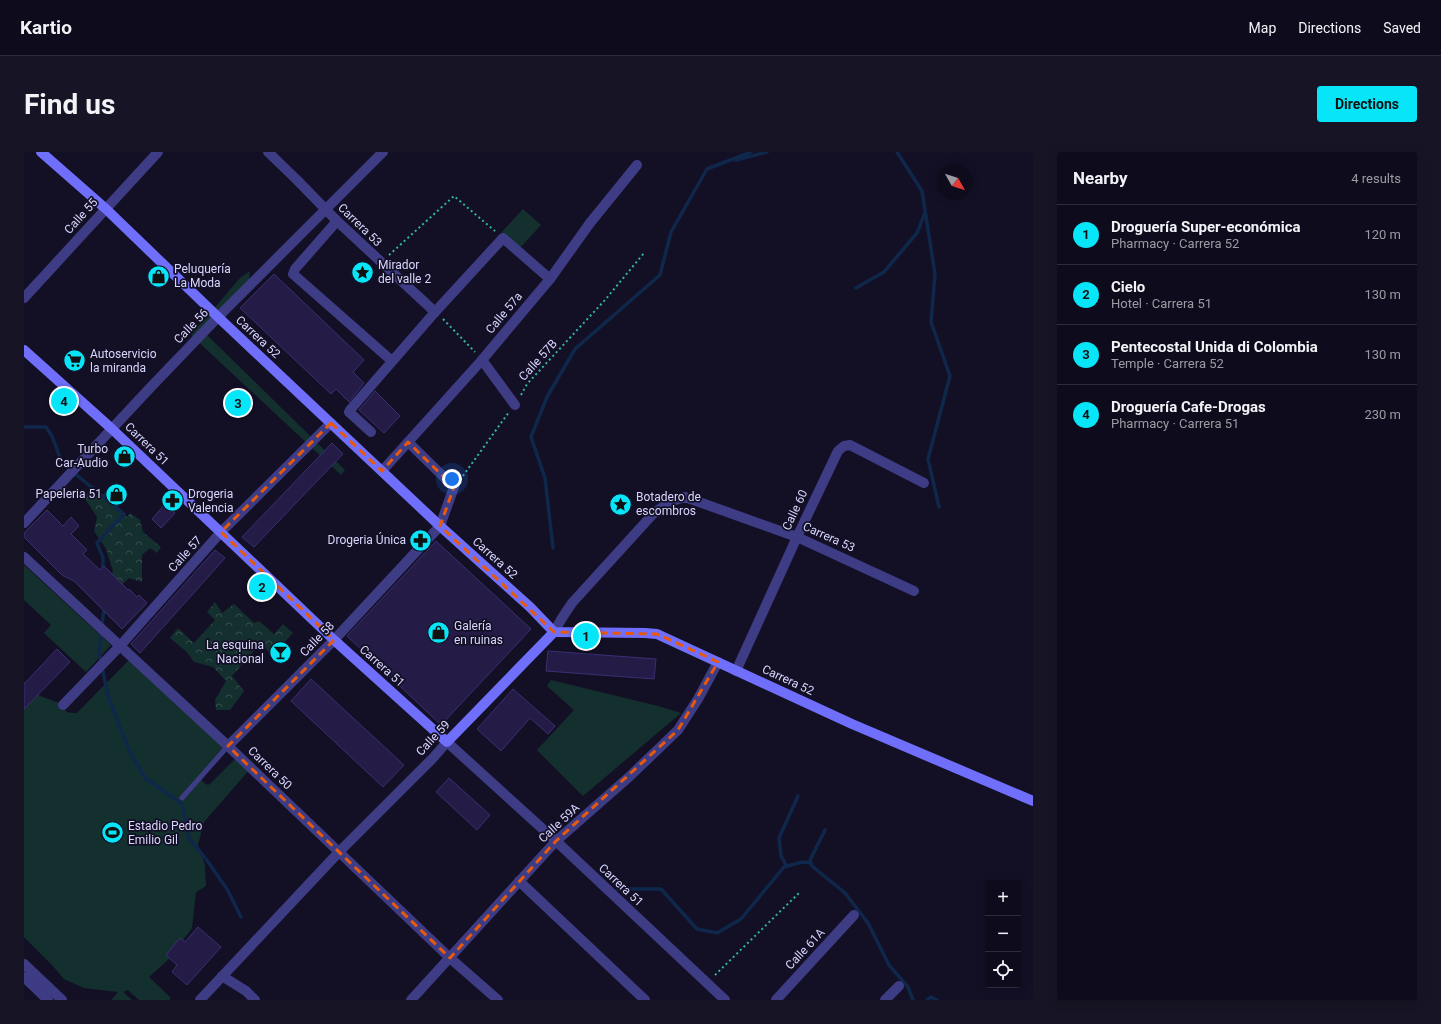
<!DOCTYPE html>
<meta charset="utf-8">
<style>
:root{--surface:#0e0c1c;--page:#171525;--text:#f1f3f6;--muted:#9b9ba3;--line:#2e2c3b;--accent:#07e6f9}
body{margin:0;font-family:Roboto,sans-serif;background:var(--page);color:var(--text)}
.controls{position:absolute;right:12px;bottom:12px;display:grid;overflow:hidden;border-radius:4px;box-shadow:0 2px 10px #0003}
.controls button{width:36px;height:36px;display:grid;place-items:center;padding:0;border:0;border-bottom:1px solid var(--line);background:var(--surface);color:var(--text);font:20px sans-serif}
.compass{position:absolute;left:913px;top:12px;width:36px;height:36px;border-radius:50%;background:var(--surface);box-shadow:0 2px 10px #0003;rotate:129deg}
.you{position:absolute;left:428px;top:327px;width:14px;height:14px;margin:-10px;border:3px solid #fff;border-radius:50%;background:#1a73e8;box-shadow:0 0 0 6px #1a73e833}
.badge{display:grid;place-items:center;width:26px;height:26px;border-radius:50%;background:var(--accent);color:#111;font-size:13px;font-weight:700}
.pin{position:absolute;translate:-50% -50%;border:2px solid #fff;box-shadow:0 1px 4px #0006}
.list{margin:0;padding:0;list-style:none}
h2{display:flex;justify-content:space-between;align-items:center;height:52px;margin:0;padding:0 16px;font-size:17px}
h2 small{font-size:13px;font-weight:400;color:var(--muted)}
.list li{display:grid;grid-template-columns:26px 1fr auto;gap:12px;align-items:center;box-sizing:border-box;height:60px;padding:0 16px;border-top:1px solid var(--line)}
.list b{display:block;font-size:15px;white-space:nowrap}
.list p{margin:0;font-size:13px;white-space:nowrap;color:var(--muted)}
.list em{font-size:13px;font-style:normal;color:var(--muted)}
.icon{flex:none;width:22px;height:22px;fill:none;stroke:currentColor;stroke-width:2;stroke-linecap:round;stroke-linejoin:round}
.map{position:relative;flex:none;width:1009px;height:848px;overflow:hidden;border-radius:4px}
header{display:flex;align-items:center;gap:24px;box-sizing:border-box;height:56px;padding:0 20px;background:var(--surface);border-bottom:1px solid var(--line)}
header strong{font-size:19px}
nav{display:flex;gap:22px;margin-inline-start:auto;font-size:14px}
.intro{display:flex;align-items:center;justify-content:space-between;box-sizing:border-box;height:96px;padding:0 24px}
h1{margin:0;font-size:28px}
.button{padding:10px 18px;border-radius:4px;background:var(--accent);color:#111;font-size:14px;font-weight:700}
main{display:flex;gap:24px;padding:0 24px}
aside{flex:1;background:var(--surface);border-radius:4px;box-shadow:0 2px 10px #0003}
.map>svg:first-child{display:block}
</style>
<header>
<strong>Kartio</strong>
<nav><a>Map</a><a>Directions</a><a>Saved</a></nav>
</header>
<div class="intro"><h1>Find us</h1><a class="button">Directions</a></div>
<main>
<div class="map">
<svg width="1009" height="848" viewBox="0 0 1009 848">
<defs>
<pattern id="forest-crowns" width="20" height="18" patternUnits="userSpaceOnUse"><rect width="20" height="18" fill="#13302e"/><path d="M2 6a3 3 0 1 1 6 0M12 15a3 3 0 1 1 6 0" fill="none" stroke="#354d4d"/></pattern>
</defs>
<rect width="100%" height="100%" fill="#131026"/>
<g fill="#13302e">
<polygon points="499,57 517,73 494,98 477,81"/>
<polygon points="226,119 225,128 183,183 321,318 317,323 167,183 217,125"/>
<polygon points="0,413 87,493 62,520 20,481 27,473 0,448"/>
<path d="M 105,508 L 204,597 L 177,627 L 180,631 L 184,633 L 186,632 L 213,605 L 226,617 L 180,670 L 174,693 L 181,713 L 182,734 L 172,740 L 168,776 L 145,807 L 125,825 L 147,846 L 145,848 L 115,848 L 104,838 L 99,840 L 108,848 L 87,848 L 94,840 L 60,836 L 40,827 L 27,812 L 0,785 L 0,530 L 16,544 L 38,552 C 40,561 45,561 53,561 Z"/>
<polygon points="527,528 634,554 657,561 559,644 513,598 550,558 523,534"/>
</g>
<g fill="url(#forest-crowns)">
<polygon points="86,335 92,340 89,350 103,365 106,361 116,368 119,380 137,395 133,401 126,396 118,403 118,430 105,426 94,436 86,428 89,419 82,397 70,379 73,365 60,345 66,339 76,346"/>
<polygon points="191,450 198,461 210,452 230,471 235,469 250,482 259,472 269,481 249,503 236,492 208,524 220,539 206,558 192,558 191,548 202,529 189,515 170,510 163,500 146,486 154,476 170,491 191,468 183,460"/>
</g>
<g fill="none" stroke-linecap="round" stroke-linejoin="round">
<g stroke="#0f274a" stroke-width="3.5">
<polyline points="873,0 898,39 911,122 907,170 926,224 904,307 915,355"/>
<polyline points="716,7 712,8 743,0"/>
<polyline points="832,136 860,120 893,81 901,61"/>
<polyline points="0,275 22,275 28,284 38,311 100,362 73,391 79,406 79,419"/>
<polyline points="529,396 521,326 507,285 523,245 551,197 636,123 647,80 683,17 727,0"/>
<polyline points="80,456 75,500 84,544 105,598 121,626 158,652 165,686 182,707 203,737 217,765"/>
<polyline points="801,678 786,708 788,714 821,741 844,771 865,813 884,835 889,848"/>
<polyline points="762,713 757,704 755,686 774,644"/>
<polyline points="594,737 637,737 673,777 693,781 717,767 760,715 778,710 787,711"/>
<polyline points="903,848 907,845 913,848"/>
</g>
</g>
<g fill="#241c46" stroke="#3a2f72">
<polygon points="250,122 340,208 329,220 340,231 325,250 312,237 307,242 216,156"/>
<polygon points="351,239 376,264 360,281 335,258"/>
<polygon points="308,291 319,302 230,395 218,385"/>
<polygon points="141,352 151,361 137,376 128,367"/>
<polygon points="23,358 39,374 47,365 55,374 47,382 63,398 59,402 76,418 80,414 104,438 105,437 113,445 115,443 123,451 98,477 50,429 38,423 0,385 0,381"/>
<polygon points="412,389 507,477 417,573 323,484"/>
<polygon points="191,398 201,406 116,501 107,492"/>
<polygon points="33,497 46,510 0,557 0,532"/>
<polygon points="524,499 632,507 630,527 522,519"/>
<polygon points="287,527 380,613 359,635 267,549"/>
<polygon points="489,537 531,574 524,582 506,566 477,599 453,577"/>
<polygon points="425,626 466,663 453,678 412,640"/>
<polygon points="174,775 197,795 163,833 148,820 153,813 142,803 156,786 161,790"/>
</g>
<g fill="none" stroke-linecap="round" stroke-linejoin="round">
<g stroke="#32b5aa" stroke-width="2" stroke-dasharray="2 3" stroke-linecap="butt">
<polyline points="365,103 430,44 471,79"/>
<polyline points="419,167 451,200"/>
<polyline points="497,243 503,232 581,148 620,101"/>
<polyline points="436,328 485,260"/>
<polyline points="691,823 775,741"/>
</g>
<polyline stroke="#3d3c84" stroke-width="5" points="158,646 204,594"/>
<g stroke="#3d3c84" stroke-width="10">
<polyline points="244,0 273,28 313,69 411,160"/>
<polyline points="313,69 271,117 269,122 368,209"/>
<polyline points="0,146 134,0"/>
<polyline points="458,208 491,253"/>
<polyline points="347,280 325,260 326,258 411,160 479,86 526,127"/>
<polyline points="358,319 458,208 526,127 566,71 613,13"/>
<polyline points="0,371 125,237 194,165 359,0"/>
<polyline points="0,405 204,594 426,806 474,848"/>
<polyline points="530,480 538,466 548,451 629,362 645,350 661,345 773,385 890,439"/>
<polyline points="712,519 773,385 814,299 820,294 826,293 900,331"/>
<polyline points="39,553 96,494 197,380 307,271"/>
<polyline points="204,594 310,488 416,374 430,335 384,290"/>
<polyline points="495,729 621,848"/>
<polyline points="0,812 38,848"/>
<polyline points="198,824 222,839 231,848"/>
<polyline points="0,825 24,848"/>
<polyline points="176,848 315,700 409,606 423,590 532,689 701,848"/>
<polyline points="387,848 532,689 605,625 654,578 674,547 694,510"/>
<polyline points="752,848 830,763"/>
<polyline points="861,848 875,834"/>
</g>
<g stroke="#6f6ffb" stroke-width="10">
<polyline points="17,0 82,57 194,165 416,374 506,455 530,480 621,481 633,482 828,572 1009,649"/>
<polyline points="0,198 88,277 310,488 423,590 530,480"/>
</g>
</g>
<path fill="none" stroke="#e8590c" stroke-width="3" stroke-dasharray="8 5" stroke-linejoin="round" d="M 307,271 L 358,319 L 384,290 L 430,335 L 416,374 L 530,480 L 633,482 L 694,510 L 654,578 L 532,689 L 426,806 L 204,594 L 310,488 L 197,380 Z"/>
<defs>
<symbol id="sight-disc" viewBox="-11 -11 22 22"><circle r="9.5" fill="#07e6f9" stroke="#131026"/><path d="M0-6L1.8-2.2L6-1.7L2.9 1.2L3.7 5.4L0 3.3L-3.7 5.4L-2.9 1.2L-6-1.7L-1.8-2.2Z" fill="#111"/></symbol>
<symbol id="shop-disc" viewBox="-11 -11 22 22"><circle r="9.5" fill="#07e6f9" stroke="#131026"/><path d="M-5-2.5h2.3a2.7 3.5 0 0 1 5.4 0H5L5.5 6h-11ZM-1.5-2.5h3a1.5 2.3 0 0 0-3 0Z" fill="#111"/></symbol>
<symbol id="supermarket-disc" viewBox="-11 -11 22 22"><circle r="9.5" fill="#07e6f9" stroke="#131026"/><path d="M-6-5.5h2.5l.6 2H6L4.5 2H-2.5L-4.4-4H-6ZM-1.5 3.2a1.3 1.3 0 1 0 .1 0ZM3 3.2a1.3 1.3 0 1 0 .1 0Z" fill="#111"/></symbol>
<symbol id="pharmacy-disc" viewBox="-11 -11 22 22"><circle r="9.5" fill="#07e6f9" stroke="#131026"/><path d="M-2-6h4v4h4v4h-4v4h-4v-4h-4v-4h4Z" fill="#111"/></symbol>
<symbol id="bar-disc" viewBox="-11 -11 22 22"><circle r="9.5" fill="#07e6f9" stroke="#131026"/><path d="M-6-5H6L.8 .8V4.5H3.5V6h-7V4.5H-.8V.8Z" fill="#111"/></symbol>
<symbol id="stadium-disc" viewBox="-11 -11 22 22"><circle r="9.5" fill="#07e6f9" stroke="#131026"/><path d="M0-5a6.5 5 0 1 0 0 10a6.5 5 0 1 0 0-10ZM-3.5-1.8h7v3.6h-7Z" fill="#111"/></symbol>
</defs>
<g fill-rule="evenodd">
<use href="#sight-disc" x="326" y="108" width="25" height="25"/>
<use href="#shop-disc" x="122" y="112" width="25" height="25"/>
<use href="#supermarket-disc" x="38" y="196" width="25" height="25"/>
<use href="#shop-disc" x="88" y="292" width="25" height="25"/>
<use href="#shop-disc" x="80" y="330" width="25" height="25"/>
<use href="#pharmacy-disc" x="136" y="336" width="25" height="25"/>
<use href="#sight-disc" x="584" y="340" width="25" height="25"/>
<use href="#pharmacy-disc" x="384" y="376" width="25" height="25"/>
<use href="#shop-disc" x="402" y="468" width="25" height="25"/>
<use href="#bar-disc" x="244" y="488" width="25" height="25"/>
<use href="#stadium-disc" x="76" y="668" width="25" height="25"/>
</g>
<g text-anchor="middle" stroke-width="3.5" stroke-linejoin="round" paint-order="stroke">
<g font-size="12" fill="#d9d6fe" stroke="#131026">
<text transform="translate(57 64) rotate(-48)" y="4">Calle 55</text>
<text transform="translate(336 73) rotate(44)" y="4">Carrera 53</text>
<text transform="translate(480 161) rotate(-50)" y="4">Calle 57a</text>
<text transform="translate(167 174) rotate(-46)" y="4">Calle 56</text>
<text transform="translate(234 185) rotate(43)" y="4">Carrera 52</text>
<text transform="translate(514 208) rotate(-48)" y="4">Calle 57B</text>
<text transform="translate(123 292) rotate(44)" y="4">Carrera 51</text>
<text transform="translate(771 358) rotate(-65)" y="4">Calle 60</text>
<text transform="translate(805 385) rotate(24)" y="4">Carrera 53</text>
<text transform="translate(161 402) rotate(-48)" y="4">Calle 57</text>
<text transform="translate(471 406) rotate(42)" y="4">Carrera 52</text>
<text transform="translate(293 487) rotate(-46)" y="4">Calle 58</text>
<text transform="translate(358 514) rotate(42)" y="4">Carrera 51</text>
<text transform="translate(764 528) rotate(25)" y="4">Carrera 52</text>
<text transform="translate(409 586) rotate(-47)" y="4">Calle 59</text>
<text transform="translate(246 616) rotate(44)" y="4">Carrera 50</text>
<text transform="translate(535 671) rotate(-43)" y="4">Calle 59A</text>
<text transform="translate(597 733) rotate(43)" y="4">Carrera 51</text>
<text transform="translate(781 797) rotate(-47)" y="4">Calle 61A</text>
</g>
<g font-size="12" fill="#d9d6fe" stroke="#131026" text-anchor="start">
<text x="354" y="117">Mirador<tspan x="354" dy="14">del valle 2</tspan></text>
<text x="150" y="121">Peluquería<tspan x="150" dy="14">La Moda</tspan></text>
<text x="66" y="206">Autoservicio<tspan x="66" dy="14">la miranda</tspan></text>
<text x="84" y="301" text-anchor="end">Turbo<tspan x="84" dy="14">Car-Audio</tspan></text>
<text x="78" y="346" text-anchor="end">Papeleria 51</text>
<text x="164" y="346">Drogeria<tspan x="164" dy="14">Valencia</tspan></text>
<text x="612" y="349">Botadero de<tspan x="612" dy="14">escombros</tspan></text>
<text x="382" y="392" text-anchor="end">Drogeria Única</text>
<text x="430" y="478">Galería<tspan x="430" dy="14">en ruinas</tspan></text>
<text x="240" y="497" text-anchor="end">La esquina<tspan x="240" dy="14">Nacional</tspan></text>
<text x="104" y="678">Estadio Pedro<tspan x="104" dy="14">Emilio Gil</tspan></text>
</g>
</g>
</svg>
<div class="controls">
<button>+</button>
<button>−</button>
<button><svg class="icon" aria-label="locate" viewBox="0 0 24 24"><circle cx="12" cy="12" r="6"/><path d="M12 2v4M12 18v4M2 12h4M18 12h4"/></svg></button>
</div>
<svg class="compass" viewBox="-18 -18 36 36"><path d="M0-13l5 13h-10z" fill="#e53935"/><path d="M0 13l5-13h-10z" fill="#9b9ba3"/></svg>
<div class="you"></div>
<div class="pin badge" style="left:562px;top:484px">1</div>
<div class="pin badge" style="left:238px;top:435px">2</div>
<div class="pin badge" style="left:214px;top:251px">3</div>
<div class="pin badge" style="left:40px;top:249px">4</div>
</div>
<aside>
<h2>Nearby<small>4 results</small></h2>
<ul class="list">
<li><span class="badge">1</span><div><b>Droguería Super-económica</b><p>Pharmacy · Carrera 52</p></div><em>120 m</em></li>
<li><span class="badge">2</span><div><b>Cielo</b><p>Hotel · Carrera 51</p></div><em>130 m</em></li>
<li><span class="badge">3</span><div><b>Pentecostal Unida di Colombia</b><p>Temple · Carrera 52</p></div><em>130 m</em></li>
<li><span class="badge">4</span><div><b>Droguería Cafe-Drogas</b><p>Pharmacy · Carrera 51</p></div><em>230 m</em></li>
</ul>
</aside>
</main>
